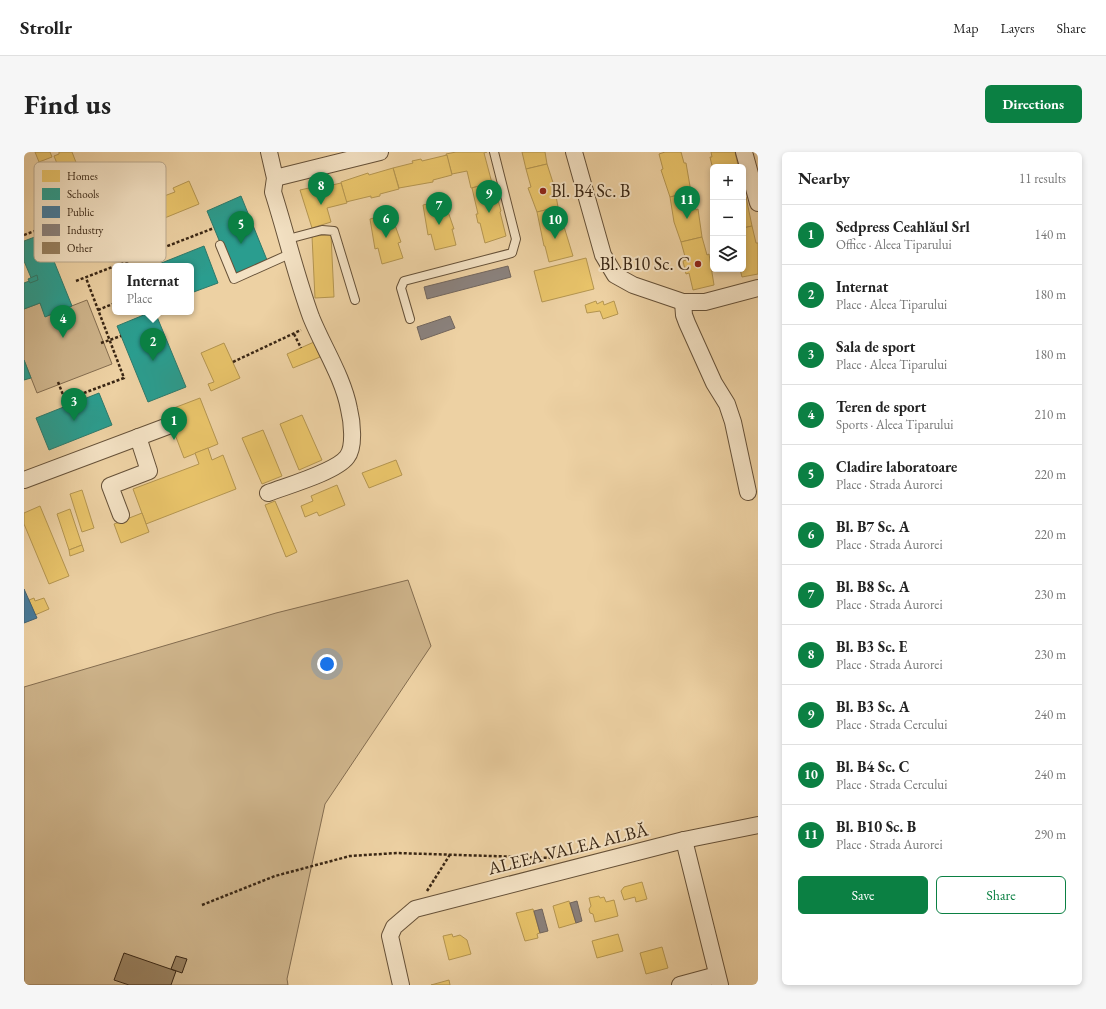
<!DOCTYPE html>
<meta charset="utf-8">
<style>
:root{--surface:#fff;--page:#f6f6f6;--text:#222;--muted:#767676;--line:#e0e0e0;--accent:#0b8043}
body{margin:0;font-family:"EB Garamond",serif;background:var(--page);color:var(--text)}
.controls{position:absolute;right:12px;top:12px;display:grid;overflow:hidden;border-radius:6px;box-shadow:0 2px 6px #0003}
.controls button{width:36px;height:36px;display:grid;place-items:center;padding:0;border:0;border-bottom:1px solid var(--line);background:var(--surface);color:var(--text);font:20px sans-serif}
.you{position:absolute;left:303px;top:512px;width:14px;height:14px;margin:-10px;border:3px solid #fff;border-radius:50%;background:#1a73e8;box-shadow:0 0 0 6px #1a73e833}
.badge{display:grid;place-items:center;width:26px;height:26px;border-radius:50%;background:var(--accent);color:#fff;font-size:13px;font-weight:700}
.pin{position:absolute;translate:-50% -33px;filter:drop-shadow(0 1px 2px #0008)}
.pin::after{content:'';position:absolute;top:21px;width:14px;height:12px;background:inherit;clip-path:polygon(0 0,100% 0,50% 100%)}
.popup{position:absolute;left:88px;top:111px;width:82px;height:52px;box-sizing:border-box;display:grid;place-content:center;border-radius:6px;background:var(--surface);filter:drop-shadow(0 1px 3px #0005);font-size:13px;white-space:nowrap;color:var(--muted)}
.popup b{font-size:15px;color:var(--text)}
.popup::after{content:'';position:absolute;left:50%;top:100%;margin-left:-8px;border:8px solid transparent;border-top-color:var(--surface)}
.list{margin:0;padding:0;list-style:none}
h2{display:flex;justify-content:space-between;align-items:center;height:52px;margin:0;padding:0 16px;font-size:17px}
h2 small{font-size:13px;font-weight:400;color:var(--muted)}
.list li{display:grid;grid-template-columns:26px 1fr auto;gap:12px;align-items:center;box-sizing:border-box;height:60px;padding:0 16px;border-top:1px solid var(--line)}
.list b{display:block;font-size:15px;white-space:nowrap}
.list p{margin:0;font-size:13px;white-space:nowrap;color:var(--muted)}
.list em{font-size:13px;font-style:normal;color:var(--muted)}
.actions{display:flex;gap:8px;padding:12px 16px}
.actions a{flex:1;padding:9px 0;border:1px solid var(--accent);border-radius:6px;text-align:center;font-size:14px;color:var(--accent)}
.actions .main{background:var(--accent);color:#fff}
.icon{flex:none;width:22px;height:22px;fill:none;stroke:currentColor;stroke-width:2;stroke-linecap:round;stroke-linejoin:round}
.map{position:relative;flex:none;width:734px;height:833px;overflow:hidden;border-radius:6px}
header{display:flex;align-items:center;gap:24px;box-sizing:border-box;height:56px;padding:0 20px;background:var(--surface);border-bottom:1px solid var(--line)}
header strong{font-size:19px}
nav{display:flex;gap:22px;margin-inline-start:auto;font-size:14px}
.intro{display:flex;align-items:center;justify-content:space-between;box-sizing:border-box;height:96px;padding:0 24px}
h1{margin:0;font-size:28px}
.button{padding:10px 18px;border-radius:6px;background:var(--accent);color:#fff;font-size:14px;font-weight:700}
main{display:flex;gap:24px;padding:0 24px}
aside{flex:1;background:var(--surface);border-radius:6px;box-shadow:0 2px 6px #0003}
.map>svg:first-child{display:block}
</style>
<header>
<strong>Strollr</strong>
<nav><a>Map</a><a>Layers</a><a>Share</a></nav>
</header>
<div class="intro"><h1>Find us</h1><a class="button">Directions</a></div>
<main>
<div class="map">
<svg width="734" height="833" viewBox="0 0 734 833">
<rect width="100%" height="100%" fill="#edd1a3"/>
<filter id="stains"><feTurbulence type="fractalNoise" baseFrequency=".005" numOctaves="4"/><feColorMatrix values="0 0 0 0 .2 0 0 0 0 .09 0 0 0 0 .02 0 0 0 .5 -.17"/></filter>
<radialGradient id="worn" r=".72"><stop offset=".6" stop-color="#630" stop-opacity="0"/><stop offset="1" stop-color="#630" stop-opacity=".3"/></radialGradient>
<g fill="#ceb48b" stroke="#846d50">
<polygon points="63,148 88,212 13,241 0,208 0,157 16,151 22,164"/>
<polygon points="384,428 407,494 301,652 263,827 264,833 0,833 0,535 252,461"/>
</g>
<g fill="#e9c46a" stroke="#b49550">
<polygon points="11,0 26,0 28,5 15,10"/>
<polygon points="35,0 48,0 53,13 47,15 50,25 45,27 41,17 36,19 30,4 35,2"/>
<polygon points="432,0 463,0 460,1 468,31 447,36 443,19 428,22 422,2"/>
<polygon points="498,0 521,0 523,12 502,17"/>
<polygon points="641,0 657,0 660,11 662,11 667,40 646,45 637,18 639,17 635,2"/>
<polygon points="687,0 711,0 714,13 713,15 689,15 689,18 686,5 688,5"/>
<polygon points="423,3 428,23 409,28 409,30 375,36 369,16 389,11 388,9 397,7 398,9"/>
<polygon points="523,12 533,43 532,44 534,55 513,60 504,36 507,35 502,17"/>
<polygon points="118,13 132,47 151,40 149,36 165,29 175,52 116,76 94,24"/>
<polygon points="369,16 375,37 356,42 356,44 347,46 347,44 322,50 317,30 344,21 345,23"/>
<polygon points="469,30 477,59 476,60 482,84 461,91 456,71 454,71 452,62 454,62 448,36"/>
<polygon points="317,31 323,51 303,56 307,70 288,76 276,38 285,36 286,38"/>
<polygon points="48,39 54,54 36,61 32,51 39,48 38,43"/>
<polygon points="667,40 672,58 674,57 678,85 657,90 650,70 646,45"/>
<polygon points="719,40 720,45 722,45 728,74 719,76"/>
<polygon points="420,48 430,77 428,77 432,93 411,98 407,82 404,83 399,53"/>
<polygon points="534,55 549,104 525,110 521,94 520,94 513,60"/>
<polygon points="367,62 377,90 374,91 379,106 358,112 354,96 351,97 346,67"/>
<polygon points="728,74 732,91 734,91 734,122 718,125 716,117 719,117 719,76"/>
<polygon points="307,83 310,145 291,146 288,84"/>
<polygon points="678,85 683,103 685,102 690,133 669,138 665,121 662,122 659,109 662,108 657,90"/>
<polygon points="562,106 570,137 518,150 510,119"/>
<polygon points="572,149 573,152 579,149 580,153 590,149 594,162 579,167 576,159 563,161 561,153"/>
<polygon points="290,190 296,205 269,216 263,202"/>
<polygon points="200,191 216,226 187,239 184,232 190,230 177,201"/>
<polygon points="176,246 194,292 160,306 142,259"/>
<polygon points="278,263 298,308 275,318 256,272"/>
<polygon points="239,278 258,324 238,332 218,286"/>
<polygon points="184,296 188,308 199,303 212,337 122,372 109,337 175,312 171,301"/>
<polygon points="372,308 378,323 345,336 338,321"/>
<polygon points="313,333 321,353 295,364 293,360 281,365 277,354 289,349 287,344"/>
<polygon points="58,338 70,376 58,380 46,342"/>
<polygon points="251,349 273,400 262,405 241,353"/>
<polygon points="16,354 45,424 25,432 0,372 0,361"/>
<polygon points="46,357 58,393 45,398 33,362"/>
<polygon points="118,361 125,380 97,391 90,372"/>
<polygon points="58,393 60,399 46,404 45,398"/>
<polygon points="10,446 11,449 20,446 25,457 11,463 5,448"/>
<polygon points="618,730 623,747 612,750 611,745 600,748 597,739 600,735"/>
<polygon points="575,744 576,746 580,745 582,750 590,748 594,764 571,770 569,762 566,761 565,757 567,754 565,746"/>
<polygon points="545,749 552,771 535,776 529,754"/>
<polygon points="509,757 516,781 513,782 514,786 501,789 492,761"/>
<polygon points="428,782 429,785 436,783 443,788 447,802 425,808 419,784"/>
<polygon points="594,782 599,799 573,806 568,789"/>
<polygon points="638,795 644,816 622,822 616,801"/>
<polygon points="425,828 426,833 407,833"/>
</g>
<g fill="#2a9d8f" stroke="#2e796a">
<polygon points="217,44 243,108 209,122 183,59"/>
<polygon points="47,68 56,91 44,95 37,77 42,75 41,70"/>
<polygon points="19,82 48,154 21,165 16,151 0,157 0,131 8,128 0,109 0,89"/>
<polygon points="180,94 194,131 167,141 167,114 130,114"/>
<polygon points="13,123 14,128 6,131 4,127"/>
<polygon points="127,160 131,160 162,235 124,250 93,174"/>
<polygon points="0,208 7,226 0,228"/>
<polygon points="75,241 88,273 25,298 12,266"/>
</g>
<polygon fill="#457b9d" stroke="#416274" points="0,437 13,466 0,471"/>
<g fill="#8a817c" stroke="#72665d">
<polygon points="484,114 487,125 403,147 400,135"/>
<polygon points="426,164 431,176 397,188 393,175"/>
<polygon points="553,749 558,769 552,771 546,751"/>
<polygon points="518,757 524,779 516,781 510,759"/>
</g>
<g fill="#977f5e" stroke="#392614">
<polygon points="100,801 152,819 147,833 105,833 90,828"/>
<polygon points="152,804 163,807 158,821 147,817"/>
</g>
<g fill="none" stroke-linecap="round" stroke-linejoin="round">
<defs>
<g id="lane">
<polyline points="264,87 298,78 310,79 331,148"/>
<polyline points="196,93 210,127 268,101"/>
<polyline points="386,167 377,136 380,129 488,101 492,87 470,0"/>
</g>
<g id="street">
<polyline points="550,0 579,103 591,123 609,133 659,150 681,150 734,136"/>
<polyline points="720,0 734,51"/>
<polyline points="251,26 356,0"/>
<polyline points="659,150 660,163 663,171 690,231 703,252 709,270 724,340"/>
<polyline points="0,328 144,274"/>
<path d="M 244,341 C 262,334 312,320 323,305 C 331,295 328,269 325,257 C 319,225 299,195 287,165 C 272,124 262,81 249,40 L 251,26 L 245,0"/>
<polyline points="97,363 86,334 125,319 114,285"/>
<polyline points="660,688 696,833"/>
<polyline points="377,833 366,784 370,775 391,757 660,688 734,673"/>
<polyline points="656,833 693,823"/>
</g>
</defs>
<use href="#lane" stroke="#665138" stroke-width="10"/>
<use href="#street" stroke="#665138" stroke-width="18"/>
<g stroke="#392614" stroke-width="2.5" stroke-dasharray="3 2" stroke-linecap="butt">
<polyline points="0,83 29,72"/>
<polyline points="92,114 190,76"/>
<polyline points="52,129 91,114"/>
<polyline points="74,158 91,151"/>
<polyline points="270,182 277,196"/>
<polyline points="77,191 97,184"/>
<polyline points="209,210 277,178"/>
<polyline points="34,230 43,253"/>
<polyline points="41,248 100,226 62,126"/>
<polyline points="403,739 427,701"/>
<polyline points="178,753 251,724 326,704 373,701 529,706"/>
</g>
<use href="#lane" stroke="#f3e1c3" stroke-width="8"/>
<use href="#street" stroke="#f3e1c3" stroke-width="16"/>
</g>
<g fill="#8f2418" stroke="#f3e1c3" stroke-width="1.5">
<circle cx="519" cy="39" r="4"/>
<circle cx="674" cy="112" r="4"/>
</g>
<g text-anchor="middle" stroke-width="4" stroke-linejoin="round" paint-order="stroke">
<g font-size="18" fill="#392614" stroke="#f3e1c3" text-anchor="start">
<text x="527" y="45">Bl. B4 Sc. B</text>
<text x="666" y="118" text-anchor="end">Bl. B10 Sc. C</text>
</g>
<g font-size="18" fill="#392614" stroke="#f3e1c3">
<text transform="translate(544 697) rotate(-14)" y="6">ALEEA VALEA ALBĂ</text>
</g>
</g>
<rect x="10" y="10" width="132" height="100" rx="6" fill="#f3e1c3" stroke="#bba98e" stroke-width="1"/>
<rect x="18" y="18" width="18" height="12" fill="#e9c46a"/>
<rect x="18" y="36" width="18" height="12" fill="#2a9d8f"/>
<rect x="18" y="54" width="18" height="12" fill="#457b9d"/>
<rect x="18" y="72" width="18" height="12" fill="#8a817c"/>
<rect x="18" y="90" width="18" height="12" fill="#977f5e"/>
<g font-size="11" fill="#392614">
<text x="43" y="28">Homes</text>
<text x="43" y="46">Schools</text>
<text x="43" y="64">Public</text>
<text x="43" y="82">Industry</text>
<text x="43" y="100">Other</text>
</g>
<rect width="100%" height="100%" filter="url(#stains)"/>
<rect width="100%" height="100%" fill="url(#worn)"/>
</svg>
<div class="controls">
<button>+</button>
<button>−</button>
<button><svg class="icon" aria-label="layers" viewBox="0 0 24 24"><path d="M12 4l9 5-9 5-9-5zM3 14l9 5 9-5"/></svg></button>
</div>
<div class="you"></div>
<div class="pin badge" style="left:150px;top:288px">1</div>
<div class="pin badge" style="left:129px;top:209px">2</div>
<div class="popup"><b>Internat</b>Place</div>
<div class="pin badge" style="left:50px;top:269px">3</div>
<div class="pin badge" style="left:39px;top:186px">4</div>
<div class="pin badge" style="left:217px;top:92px">5</div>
<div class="pin badge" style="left:362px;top:86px">6</div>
<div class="pin badge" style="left:415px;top:73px">7</div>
<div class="pin badge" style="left:297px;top:53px">8</div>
<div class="pin badge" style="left:465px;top:61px">9</div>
<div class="pin badge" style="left:531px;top:87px">10</div>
<div class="pin badge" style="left:663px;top:67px">11</div>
</div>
<aside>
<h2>Nearby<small>11 results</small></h2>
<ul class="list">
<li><span class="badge">1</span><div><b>Sedpress Ceahlăul Srl</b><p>Office · Aleea Tiparului</p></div><em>140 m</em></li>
<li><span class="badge">2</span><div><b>Internat</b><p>Place · Aleea Tiparului</p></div><em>180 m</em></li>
<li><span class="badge">3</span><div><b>Sala de sport</b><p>Place · Aleea Tiparului</p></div><em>180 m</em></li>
<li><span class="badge">4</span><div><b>Teren de sport</b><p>Sports · Aleea Tiparului</p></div><em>210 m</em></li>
<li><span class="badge">5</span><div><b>Cladire laboratoare</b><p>Place · Strada Aurorei</p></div><em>220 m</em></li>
<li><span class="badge">6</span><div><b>Bl. B7 Sc. A</b><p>Place · Strada Aurorei</p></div><em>220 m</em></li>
<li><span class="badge">7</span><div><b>Bl. B8 Sc. A</b><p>Place · Strada Aurorei</p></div><em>230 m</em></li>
<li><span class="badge">8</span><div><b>Bl. B3 Sc. E</b><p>Place · Strada Aurorei</p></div><em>230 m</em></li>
<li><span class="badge">9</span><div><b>Bl. B3 Sc. A</b><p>Place · Strada Cercului</p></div><em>240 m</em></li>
<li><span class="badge">10</span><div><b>Bl. B4 Sc. C</b><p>Place · Strada Cercului</p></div><em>240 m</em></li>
<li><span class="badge">11</span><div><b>Bl. B10 Sc. B</b><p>Place · Strada Aurorei</p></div><em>290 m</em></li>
</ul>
<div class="actions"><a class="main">Save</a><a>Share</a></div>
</aside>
</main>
